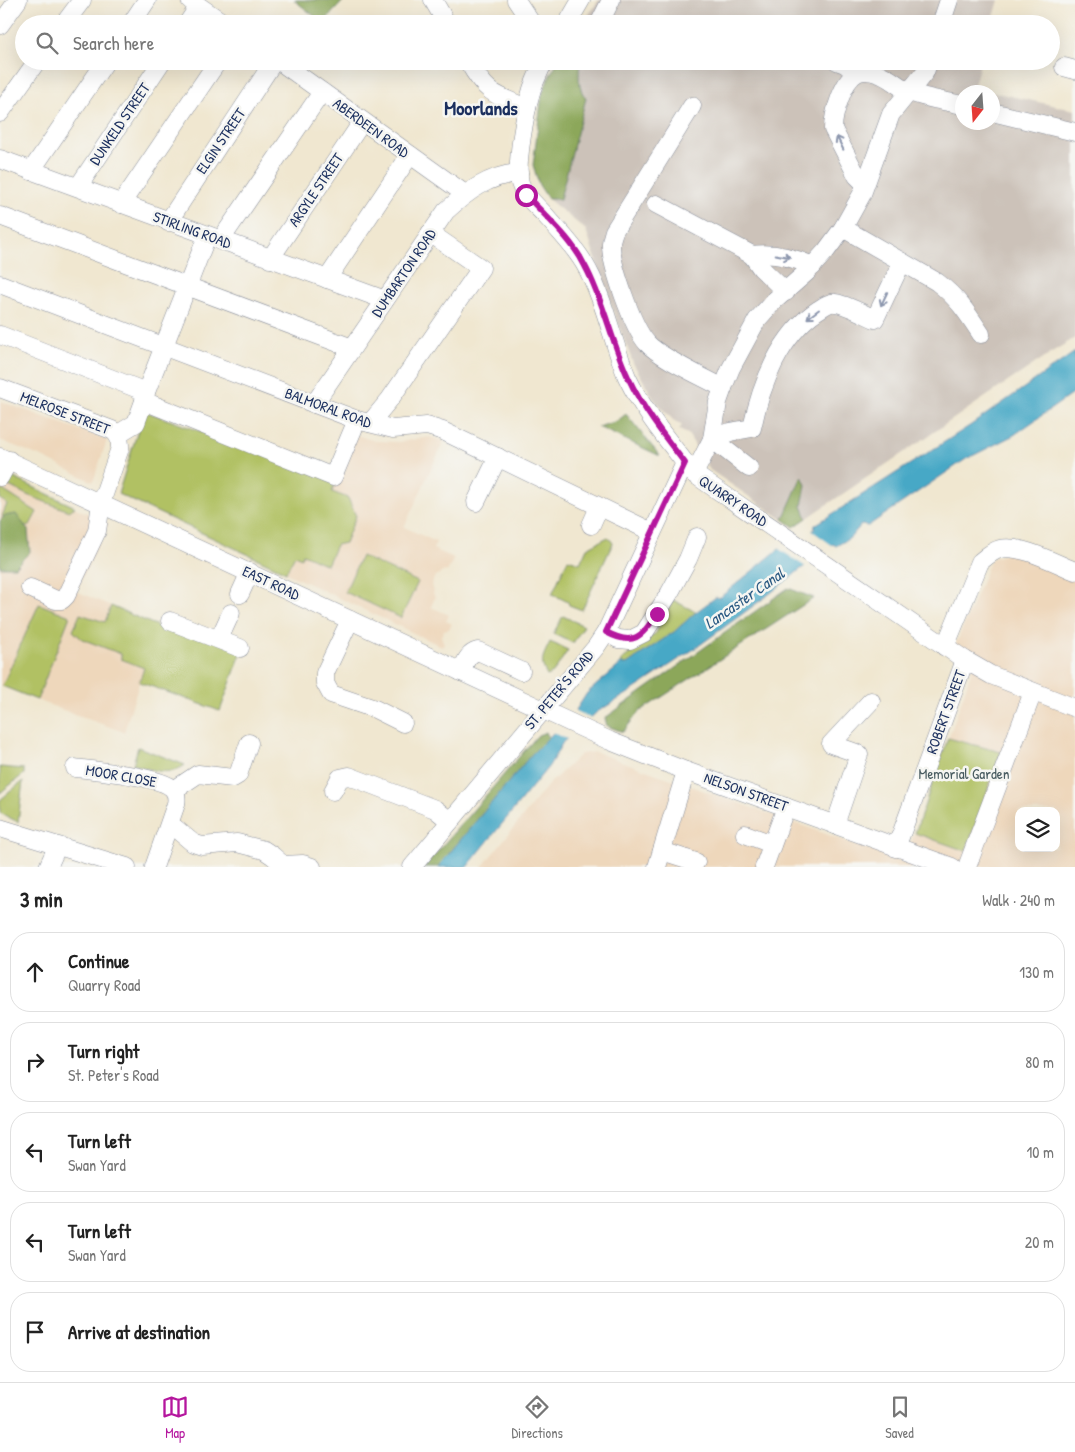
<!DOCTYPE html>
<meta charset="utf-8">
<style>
:root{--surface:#fff;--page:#f2f2f2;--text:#222;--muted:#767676;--line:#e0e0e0;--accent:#b5179e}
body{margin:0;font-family:"Patrick Hand",sans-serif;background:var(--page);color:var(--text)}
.controls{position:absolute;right:15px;bottom:15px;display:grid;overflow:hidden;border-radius:10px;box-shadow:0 5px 20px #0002}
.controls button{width:45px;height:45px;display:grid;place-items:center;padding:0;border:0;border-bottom:1px solid var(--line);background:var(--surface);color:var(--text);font:25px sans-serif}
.compass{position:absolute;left:955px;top:85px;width:45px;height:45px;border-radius:50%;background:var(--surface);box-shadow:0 5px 20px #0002;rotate:197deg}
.stop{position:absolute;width:15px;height:15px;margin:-11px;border:4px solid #b5179e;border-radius:50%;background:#fff}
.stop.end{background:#b5179e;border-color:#fff;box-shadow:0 1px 5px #0008}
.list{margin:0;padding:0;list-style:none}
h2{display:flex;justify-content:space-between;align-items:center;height:65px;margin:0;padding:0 20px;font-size:21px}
h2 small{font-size:16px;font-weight:400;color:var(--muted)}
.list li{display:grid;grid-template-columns:32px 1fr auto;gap:15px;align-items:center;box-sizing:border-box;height:80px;margin:0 10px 10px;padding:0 10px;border:1px solid var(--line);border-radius:20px}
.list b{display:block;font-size:19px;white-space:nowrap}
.list p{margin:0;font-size:16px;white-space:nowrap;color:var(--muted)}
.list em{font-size:16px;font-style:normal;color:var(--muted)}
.icon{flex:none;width:28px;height:28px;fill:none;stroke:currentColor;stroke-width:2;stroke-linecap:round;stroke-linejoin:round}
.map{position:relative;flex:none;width:1075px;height:867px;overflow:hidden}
.search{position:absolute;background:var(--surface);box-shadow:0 5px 20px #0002;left:15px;right:15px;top:15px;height:55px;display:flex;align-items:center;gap:12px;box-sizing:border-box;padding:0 18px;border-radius:28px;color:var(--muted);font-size:19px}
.sheet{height:515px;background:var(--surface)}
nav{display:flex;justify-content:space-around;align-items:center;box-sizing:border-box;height:70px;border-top:1px solid var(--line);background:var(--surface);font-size:14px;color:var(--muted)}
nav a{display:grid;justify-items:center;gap:2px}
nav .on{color:var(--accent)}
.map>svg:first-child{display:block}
</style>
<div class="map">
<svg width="1075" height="867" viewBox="0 0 1075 867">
<rect width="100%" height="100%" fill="#f6f6f2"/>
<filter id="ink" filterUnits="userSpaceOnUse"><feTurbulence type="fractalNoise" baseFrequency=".02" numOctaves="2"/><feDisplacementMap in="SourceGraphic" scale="10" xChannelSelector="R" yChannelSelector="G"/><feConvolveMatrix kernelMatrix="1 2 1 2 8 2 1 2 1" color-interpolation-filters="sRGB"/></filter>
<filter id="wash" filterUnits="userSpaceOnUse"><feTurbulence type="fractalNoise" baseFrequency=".0096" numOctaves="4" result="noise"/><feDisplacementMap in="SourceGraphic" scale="20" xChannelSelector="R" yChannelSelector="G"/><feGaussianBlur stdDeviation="1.12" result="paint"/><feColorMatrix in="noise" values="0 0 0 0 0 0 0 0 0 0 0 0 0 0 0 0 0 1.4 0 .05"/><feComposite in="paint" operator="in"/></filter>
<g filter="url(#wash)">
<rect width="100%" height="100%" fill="#f0e7d0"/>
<g fill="#eed7bb" fill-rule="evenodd">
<polygon points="0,401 107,440 93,482 42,457 0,440"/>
<polygon points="353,434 375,441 398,442 430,437 444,441 404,527 436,542 433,549 454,558 447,572 445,571 435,576 431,585 434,596 435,597 431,607 449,615 446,621 452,624 449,629 444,630 441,636 444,644 441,646 286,573 295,555 301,557 332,492"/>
<polygon points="0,472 108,523 76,591 163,628 143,670 124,732 71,713 0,686"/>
<path d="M 1013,552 L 1075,576 L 1075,867 L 482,867 L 549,784 L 581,754 L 595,752 L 902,861 L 915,833 L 966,688 L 975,658 L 956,644 L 991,559 ZM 1019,811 L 1056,811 L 1056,848 L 1019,848 Z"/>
</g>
<g fill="#ccc2b9" fill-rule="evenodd">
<polygon points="599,0 999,0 992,24 582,24"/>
<path d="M 558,61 L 981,61 L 973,88 L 1075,110 L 1075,338 L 1055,350 L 794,527 L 710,470 L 688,434 L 679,430 L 682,425 L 673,420 L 654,399 L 633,363 L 605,288 L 586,230 L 548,199 L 539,185 L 533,165 L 542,94 L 550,75 ZM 962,92 L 992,92 L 992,122 L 962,122 Z"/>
</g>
<g fill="#b1c164" stroke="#667861">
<polygon points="144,411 336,480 332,492 348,498 356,516 345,543 336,545 327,565 303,554 301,558 295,555 286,572 118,494"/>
<polygon points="12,477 75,507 69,511 27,495 9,486 8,482"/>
<polygon points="1,489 37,512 29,527 2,516 7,504 0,499"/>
<polygon points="608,537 613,543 582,610 569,605 568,602 552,594 568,559 580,563 587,548"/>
<polygon points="361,556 418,582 401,618 345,592"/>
<polygon points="673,600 696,612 674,632 627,664 621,664 623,659 656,633"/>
<polygon points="39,604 70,616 37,700 2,686"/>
<polygon points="111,606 162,628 166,622 242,651 220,711 139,682 144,668 121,659 121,654 82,639 73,631 80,614 105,622"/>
<polygon points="563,616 584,626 573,643 553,634"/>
<path d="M 550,642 L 568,650 L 553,673 L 547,676 C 539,660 543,657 550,642 Z"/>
<polygon points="948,738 1001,752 966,851 915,833"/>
<path d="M 138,747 L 185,765 C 169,777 151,770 133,764 Z"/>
<polygon points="0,767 24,769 24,774 0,793"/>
<polygon points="23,781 18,822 0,813 0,800"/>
</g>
<g fill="#8ca75a" stroke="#546b5c">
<polygon points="294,0 344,0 323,23"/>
<path d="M 558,61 L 580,61 C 579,75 577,88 586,98 L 560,199 L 548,199 L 539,185 L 533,165 L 542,94 L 550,75 Z"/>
<polygon points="626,414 660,456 598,427 617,421"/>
<polygon points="802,476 806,485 802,506 807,518 794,527 783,519"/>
<polygon points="16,514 28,530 30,552 15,567 0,567 0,521 4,516"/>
<polygon points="788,588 814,598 639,712 623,732 607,726 605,718"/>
<polygon points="546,732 549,738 532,754 438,867 424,867 538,735"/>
</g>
<polygon fill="#47a8c6" stroke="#316c92" points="1075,352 1075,392 1014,435 966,459 868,526 861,525 850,538 836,546 833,544 764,598 697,647 627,694 597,712 563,742 549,766 467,867 438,867 532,754 576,710 587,693 621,664 627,664 674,632 696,612 716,597 719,598 779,549 786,549 814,530 815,525 971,425"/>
<g fill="#f0e7d0">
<polygon points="811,530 836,548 833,547 806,567 779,549"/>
<polygon points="573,710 592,719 569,740 552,732"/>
</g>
</g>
<g filter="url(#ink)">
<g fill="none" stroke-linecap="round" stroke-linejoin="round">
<defs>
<g id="minor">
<polyline points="190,0 225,24"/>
<polyline points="433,0 447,24"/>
<polyline points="516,0 532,24"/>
<polyline points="64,24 82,0"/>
<polyline points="131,24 147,0"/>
<polyline points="187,24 199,6"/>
<polyline points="567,24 581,0"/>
<polyline points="599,24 611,0"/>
<polyline points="941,24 949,0"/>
<polyline points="0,25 18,0"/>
<polyline points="279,61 465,194"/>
<path d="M 468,61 C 486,93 494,95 527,108"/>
<path d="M 544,61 C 540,70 535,80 532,89 C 526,108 515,165 520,183 C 524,196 537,206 546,216 C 559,231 574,246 584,263 C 604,296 612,341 627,377 C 644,413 670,443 694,474 L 965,660 L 991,675 L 1075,708"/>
<polyline points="837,61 845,64 856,73"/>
<polyline points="1064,67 1075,70"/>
<path d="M 692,106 L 614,231 C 613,235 611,239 611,243 C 610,263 633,328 647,343 C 659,357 705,378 723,388"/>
<polyline points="992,112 1075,132"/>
<polyline points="0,113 37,61"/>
<polyline points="0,159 385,300"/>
<polyline points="31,171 106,61"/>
<path d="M 865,184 L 857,176 L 833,129 C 833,115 843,80 857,73 C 862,70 871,71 876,73 C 889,76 898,87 910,92 C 926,99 946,101 962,105"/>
<polyline points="78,187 162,61"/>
<polyline points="121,204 218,61"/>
<polyline points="656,204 752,255 761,268 786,292"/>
<polyline points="0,216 352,348"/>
<polyline points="168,222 274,61"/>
<path d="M 843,228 L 937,282 C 958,298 968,314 981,334"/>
<polyline points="220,241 322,92"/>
<path d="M 752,255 C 774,252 793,257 813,266"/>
<polyline points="270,259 362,122"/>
<polyline points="327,279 410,155"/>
<polyline points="0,284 357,420 393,429 427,426 443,431 652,532"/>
<polyline points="0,335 146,392"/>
<path d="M 0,388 L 112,430 C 119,435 120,439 120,448 L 101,503 L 97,531 L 66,596 L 62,600 L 56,600 L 30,588"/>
<polyline points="144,401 333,477 357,420"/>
<path d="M 314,404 L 446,211 C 467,192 489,175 519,173"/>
<polyline points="370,423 390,399 481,268 430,233"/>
<polyline points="118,434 136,423 144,401 146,392 207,236"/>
<path d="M 712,439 L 730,432 L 752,428 C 761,385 780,335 818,310 C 823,307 829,302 835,303 C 843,303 866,315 875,319 L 902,262"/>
<polyline points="712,439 749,468"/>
<polyline points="0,457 610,741 686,771 952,867"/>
<polyline points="694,474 712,439 718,402 723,388 731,368 757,320 774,301 807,272 826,251 843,228 862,194 891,114 925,72 929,61"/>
<polyline points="0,477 9,460"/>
<polyline points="476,502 498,457"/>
<polyline points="591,525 599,507"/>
<polyline points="240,594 250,572"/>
<polyline points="350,620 325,673 325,683 331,694 375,709 403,723"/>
<polyline points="170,621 240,648"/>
<polyline points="606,632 618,639 630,640 644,633 669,594 688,559 697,537"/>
<polyline points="219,639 231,613"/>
<path d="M 945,647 L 980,562 C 986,557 992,551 1000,549 C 1020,544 1055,563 1075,571"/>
<path d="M 461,672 C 465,663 467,654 478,651 L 521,671"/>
<path d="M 75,768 C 94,770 162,777 173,789 C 177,794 177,799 176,804 L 154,867"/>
<polyline points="174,790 198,774 233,778 238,775 249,743"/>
<polyline points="333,791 340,778 349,776 435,809 450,821"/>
<polyline points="835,825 859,754 831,744 871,701"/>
<polyline points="169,826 175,828 193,843 202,846 237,843 264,850 273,856 283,865 303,864 312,867"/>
<polyline points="0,828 127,867"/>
<polyline points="745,834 772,844"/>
<polyline points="896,848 965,660"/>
<polyline points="662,851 696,862"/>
<polyline points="48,867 57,847"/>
<polyline points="412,867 596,647 606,632 685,463"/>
<polyline points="657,867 686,771"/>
<polyline points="764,867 786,807"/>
<polyline points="967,867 1033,692"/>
</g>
</defs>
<use href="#minor" stroke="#868b97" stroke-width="19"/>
<use href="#minor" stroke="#fff" stroke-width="18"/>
</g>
<defs><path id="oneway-shaft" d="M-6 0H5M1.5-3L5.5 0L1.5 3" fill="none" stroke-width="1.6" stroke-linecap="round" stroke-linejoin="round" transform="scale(1.25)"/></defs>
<g stroke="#8d97ae">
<use href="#oneway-shaft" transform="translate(840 143) rotate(-117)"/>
<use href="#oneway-shaft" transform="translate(783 256) rotate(12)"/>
<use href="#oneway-shaft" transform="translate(884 299) rotate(115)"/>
<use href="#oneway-shaft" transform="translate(813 314) rotate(143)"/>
</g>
</g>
<g fill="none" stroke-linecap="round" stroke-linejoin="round" filter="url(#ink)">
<path stroke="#b5179e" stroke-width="6" d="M 526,195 C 546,217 572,239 585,266 C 604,301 611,341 628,377 C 642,408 664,436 685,463 L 606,632 C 634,647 641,637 657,614"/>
</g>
<g text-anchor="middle" stroke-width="5" stroke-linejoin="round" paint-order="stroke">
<g font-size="15" fill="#1b2f5e" stroke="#f6f6f2">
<text transform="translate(120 124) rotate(-56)" y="5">DUNKELD STREET</text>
<text transform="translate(371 128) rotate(36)" y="5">ABERDEEN ROAD</text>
<text transform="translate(221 141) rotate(-56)" y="5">ELGIN STREET</text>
<text transform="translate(316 190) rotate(-56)" y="5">ARGYLE STREET</text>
<text transform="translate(192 230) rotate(20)" y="5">STIRLING ROAD</text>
<text transform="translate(404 273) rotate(-56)" y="5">DUMBARTON ROAD</text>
<text transform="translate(328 408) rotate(20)" y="5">BALMORAL ROAD</text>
<text transform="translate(65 413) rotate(21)" y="5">MELROSE STREET</text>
<text transform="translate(733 501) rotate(34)" y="5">QUARRY ROAD</text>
<text transform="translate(271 583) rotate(25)" y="5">EAST ROAD</text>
<text transform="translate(559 690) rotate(-50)" y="5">ST. PETER'S ROAD</text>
<text transform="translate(946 712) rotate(-70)" y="5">ROBERT STREET</text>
<text transform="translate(121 776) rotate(10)" y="5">MOOR CLOSE</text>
<text transform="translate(746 792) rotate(20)" y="5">NELSON STREET</text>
</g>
<g font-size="15" fill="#485b60" stroke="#f6f6f2">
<text x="964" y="779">Memorial Garden</text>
</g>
<g font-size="16" font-style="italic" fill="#2a5982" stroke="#f6f6f2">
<text transform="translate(744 598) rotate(-35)" y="6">Lancaster Canal</text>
</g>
<g font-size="20" font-weight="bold" fill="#1b2f5e" stroke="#f6f6f2">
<text x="481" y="115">Moorlands</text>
</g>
</g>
</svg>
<div class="controls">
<button><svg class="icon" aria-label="layers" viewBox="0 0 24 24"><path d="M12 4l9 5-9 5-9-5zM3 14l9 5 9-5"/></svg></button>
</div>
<svg class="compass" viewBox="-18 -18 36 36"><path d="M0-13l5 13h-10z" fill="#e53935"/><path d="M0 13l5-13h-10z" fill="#767676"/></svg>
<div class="stop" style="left:526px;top:195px"></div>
<div class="stop end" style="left:657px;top:614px"></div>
<div class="search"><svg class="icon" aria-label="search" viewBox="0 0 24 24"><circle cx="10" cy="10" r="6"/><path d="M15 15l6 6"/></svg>Search here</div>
</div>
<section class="sheet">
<h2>3 min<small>Walk · 240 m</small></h2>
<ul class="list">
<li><svg class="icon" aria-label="ahead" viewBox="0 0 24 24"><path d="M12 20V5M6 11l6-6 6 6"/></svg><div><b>Continue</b><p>Quarry Road</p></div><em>130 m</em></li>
<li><svg class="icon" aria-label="right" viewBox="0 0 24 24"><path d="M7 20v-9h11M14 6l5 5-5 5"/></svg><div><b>Turn right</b><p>St. Peter's Road</p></div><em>80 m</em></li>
<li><svg class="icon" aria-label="left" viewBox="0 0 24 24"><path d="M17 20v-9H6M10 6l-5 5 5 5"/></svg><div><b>Turn left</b><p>Swan Yard</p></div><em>10 m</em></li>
<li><svg class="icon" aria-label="left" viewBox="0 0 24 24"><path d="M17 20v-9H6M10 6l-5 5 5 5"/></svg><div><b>Turn left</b><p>Swan Yard</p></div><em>20 m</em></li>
<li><svg class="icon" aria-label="arrive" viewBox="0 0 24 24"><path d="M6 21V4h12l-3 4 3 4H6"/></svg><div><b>Arrive at destination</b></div></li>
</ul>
</section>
<nav>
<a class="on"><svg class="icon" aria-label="map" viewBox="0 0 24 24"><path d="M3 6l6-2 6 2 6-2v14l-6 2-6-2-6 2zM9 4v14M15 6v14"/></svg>Map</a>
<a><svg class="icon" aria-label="directions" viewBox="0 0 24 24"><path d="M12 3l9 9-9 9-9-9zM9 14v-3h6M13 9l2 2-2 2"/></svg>Directions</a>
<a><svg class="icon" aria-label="saved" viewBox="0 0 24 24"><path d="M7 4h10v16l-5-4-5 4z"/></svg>Saved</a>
</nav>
